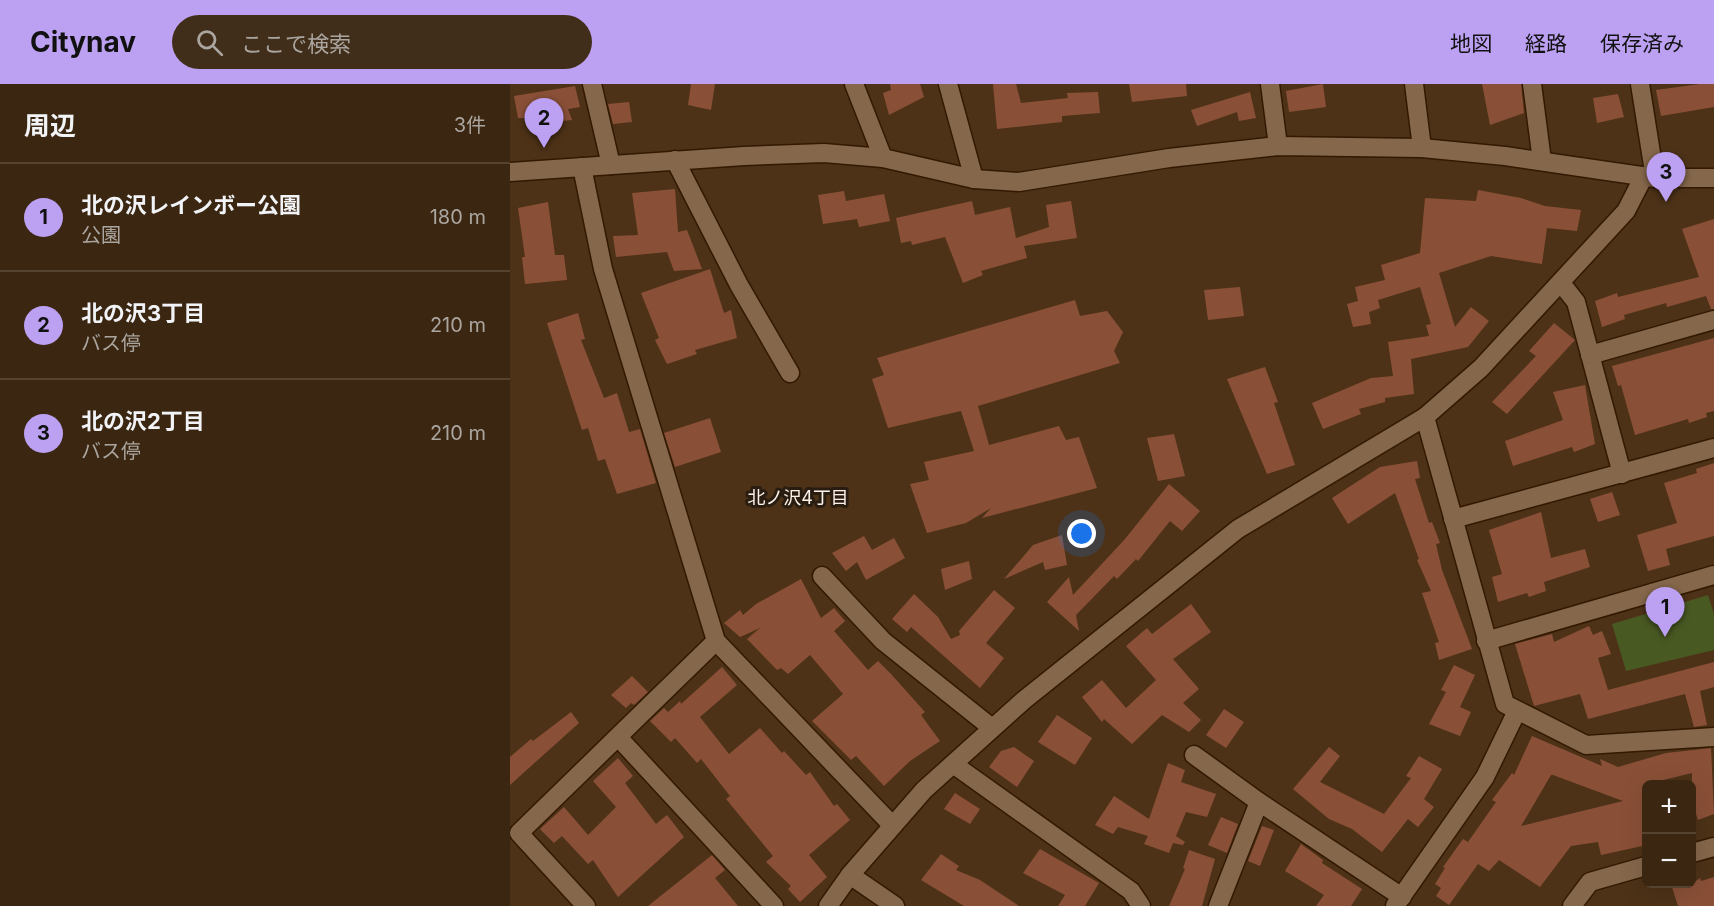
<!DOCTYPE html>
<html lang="ja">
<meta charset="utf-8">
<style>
:root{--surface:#3a2611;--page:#412e1a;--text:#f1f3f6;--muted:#aba59f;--line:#544331;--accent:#bca0f2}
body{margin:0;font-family:Inter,"Noto Sans JP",sans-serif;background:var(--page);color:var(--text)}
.controls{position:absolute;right:18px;bottom:18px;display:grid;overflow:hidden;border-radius:9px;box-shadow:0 6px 24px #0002}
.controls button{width:54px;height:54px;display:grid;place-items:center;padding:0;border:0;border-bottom:2px solid var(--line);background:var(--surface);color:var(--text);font:30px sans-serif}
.you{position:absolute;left:572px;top:450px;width:21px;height:21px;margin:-15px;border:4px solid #fff;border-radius:50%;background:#1a73e8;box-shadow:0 0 0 9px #1a73e833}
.badge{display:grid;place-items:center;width:39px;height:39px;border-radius:50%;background:var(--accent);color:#111;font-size:20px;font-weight:700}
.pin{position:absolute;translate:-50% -50px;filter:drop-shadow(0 2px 3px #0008)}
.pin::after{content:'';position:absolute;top:32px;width:21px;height:18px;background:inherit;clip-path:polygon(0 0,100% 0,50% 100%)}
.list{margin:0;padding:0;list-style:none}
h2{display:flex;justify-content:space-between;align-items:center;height:78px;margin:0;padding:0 24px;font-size:26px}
h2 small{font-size:20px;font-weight:400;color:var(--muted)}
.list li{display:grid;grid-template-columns:39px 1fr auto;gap:18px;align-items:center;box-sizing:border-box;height:108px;padding:0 24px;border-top:2px solid var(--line)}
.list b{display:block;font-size:22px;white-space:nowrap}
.list p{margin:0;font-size:20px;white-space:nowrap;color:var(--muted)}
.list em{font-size:20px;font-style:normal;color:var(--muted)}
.icon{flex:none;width:33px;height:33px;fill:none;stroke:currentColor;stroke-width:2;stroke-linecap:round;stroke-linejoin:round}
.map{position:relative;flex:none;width:1204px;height:822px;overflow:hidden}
header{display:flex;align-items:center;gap:36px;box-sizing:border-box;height:84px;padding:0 30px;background:var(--accent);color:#111}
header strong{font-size:28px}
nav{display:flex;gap:33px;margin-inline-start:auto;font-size:21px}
.search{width:420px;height:54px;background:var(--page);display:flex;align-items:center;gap:15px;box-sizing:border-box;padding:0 21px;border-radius:33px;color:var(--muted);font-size:22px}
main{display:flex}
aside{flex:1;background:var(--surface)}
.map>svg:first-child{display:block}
</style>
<header>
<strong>Citynav</strong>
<div class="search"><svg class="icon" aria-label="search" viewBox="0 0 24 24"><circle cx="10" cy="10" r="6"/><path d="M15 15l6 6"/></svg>ここで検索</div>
<nav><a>地図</a><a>経路</a><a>保存済み</a></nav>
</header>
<main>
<aside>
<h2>周辺<small>3件</small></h2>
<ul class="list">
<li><span class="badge">1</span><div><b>北の沢レインボー公園</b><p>公園</p></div><em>180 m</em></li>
<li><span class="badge">2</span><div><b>北の沢3丁目</b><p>バス停</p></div><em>210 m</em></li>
<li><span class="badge">3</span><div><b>北の沢2丁目</b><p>バス停</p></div><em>210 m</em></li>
</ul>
</aside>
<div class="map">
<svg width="1204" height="822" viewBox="0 0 1204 822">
<rect width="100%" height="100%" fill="#4d3217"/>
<polygon fill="#495922" points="1198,511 1204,530 1204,566 1116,587 1102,540"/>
<g fill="#8a5037" fill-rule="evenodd">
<polygon points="181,0 205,0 201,26 178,21"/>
<polygon points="380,0 410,0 414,13 379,31 373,9 381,6"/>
<polygon points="483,0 506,0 511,19 558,14 557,9 588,8 590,29 552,32 552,38 487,45"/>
<polygon points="619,0 676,0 677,12 622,18"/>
<polygon points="813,0 816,23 779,28 776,7"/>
<polygon points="972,0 1011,0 1014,29 980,41"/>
<polygon points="1190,0 1204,0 1204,23 1151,32 1146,6"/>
<polygon points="65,2 70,23 58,25 62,36 43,38 43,35 8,34 4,12"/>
<polygon points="740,8 746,34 729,37 727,28 687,42 681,26"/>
<polygon points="1108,10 1114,33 1087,39 1083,14"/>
<polygon points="119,18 122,38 103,40 98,20"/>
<polygon points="165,105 168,148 177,146 192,185 164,187 157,168 106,173 103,152 128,151 122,109"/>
<polygon points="968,106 1011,114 1035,122 1071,126 1067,147 1037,144 1032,180 981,172 929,189 945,243 961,223 979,237 958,263 901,275 904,310 875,314 875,318 849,325 851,330 813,345 802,319 861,294 883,292 878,258 919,252 916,241 921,240 910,203 868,216 870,224 859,228 861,240 843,243 837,220 848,217 845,203 875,196 871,181 910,169 915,114 966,117"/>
<polygon points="334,107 336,117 374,110 380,137 349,143 347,135 313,140 308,111"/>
<polygon points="462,117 465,131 500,123 506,154 539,143 536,121 561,117 567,154 514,162 517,174 471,187 473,191 453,199 435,153 402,161 401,157 391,159 386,134"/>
<polygon points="38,118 45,171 54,171 57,196 15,200 12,173 15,173 8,124"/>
<polygon points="1204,135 1204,225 1201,225 1196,212 1157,223 1156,219 1114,231 1115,235 1092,243 1085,217 1107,209 1108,213 1189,193 1172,145"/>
<polygon points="200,185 214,229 221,226 227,254 185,266 187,270 157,280 145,256 149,254 131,209"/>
<polygon points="730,203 734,232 698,236 694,206"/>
<polygon points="565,216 570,232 597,227 613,248 604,267 610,279 468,322 479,361 549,342 556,356 569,353 587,404 472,434 481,424 456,439 417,449 400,400 419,396 414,378 464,367 451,327 378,344 362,295 374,291 367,274"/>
<polygon points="68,229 75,255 71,256 94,314 107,309 119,348 130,345 146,399 107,410 95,375 88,377 78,344 72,346 37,239"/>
<polygon points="1044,239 1065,256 997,330 982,318 1026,272 1019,267"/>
<polygon points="1204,254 1204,327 1196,329 1197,333 1179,339 1178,335 1125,351 1111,301 1108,302 1102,282"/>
<polygon points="755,283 768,318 764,319 785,381 757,390 717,295"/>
<polygon points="1075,301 1085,360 1064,368 1062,363 1003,382 995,357 1053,336 1043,308"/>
<polygon points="200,334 211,368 165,383 154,349"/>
<polygon points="664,350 675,392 648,397 637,354"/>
<polygon points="907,377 910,394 905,395 919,439 922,438 930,459 926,460 932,486 962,565 929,576 925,559 929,558 912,509 921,507 907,476 909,475 885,409 838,440 822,414 870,383"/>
<polygon points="1204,379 1204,452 1156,465 1160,481 1138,487 1127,451 1167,439 1154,399 1187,389 1186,385"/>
<polygon points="659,400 690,427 672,447 660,437 628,477 626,475 607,495 604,492 566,531 569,547 537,518 559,493 563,511 615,455"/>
<polygon points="1102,408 1110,431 1088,438 1080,415"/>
<polygon points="1031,428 1041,474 1075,465 1080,483 1034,498 1036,507 1019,513 1017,509 988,518 982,493 992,490 979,446"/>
<polygon points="552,451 557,481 535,486 533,478 494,495 523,461"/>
<polygon points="354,452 362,466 384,454 395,474 356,496 347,478 336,487 322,469"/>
<polygon points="459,477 462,495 435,506 431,485"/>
<polygon points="291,495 311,534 324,524 335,537 324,547 358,586 368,577 381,590 415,628 411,631 430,657 400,677 374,702 346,672 341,676 302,637 333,610 300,571 278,590 271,584 267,586 237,555 250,544 230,553 214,539 230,526 233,531 246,520"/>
<polygon points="484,506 505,524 476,559 494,574 470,604 401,543 397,548 382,535 404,510 428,533 441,555 450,551 449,547"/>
<polygon points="681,520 701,548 663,575 689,605 673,619 691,636 679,648 652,631 622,660 594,635 592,638 572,613 592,596 616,624 646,596 616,562 637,544 642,550"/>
<polygon points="1079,542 1083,551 1092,547 1101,570 1088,574 1098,606 1204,578 1204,603 1190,607 1197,641 1184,643 1175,610 1078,635 1070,610 1024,622 1005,560 1042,550 1044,558"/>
<polygon points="944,581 965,591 950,623 961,628 950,652 919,640 936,608 931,606"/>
<polygon points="212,583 227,601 190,633 219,670 250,644 272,669 274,667 296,691 300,688 324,722 327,720 340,736 299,771 317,793 290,818 278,805 281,802 256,778 263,772 216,715 220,712 191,675 187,679 165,654 161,658 140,637 154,624 158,628 170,617 171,620"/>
<polygon points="122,592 138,608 124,621 121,619 116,624 101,611"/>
<polygon points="714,625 734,638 716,664 696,651"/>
<polygon points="61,628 69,639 0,701 0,673 21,655 23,657"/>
<polygon points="547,631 582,654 565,681 528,658"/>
<path d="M 1022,652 L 1092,682 L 1090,675 L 1108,683 L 1156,669 L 1201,664 L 1204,730 L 1188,736 L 1182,718 L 1182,689 L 1137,700 L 1137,761 L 1091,771 L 1088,758 L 1061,762 L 1030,803 L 989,776 L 979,787 L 968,780 L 939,821 L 926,812 L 931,804 L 925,800 L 935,784 L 933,783 L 953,755 L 958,758 L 986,718 L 982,716 L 1002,689 L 1004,691 ZM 1041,691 L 1043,691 L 1113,717 L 1011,742 Z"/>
<polygon points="504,663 524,677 507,703 479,683 491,667"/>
<polygon points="819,663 830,672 810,698 874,730 901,694 896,692 909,672 932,685 914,715 924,723 908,743 898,735 872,768 842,745 819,735 783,705"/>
<polygon points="108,674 123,692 115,699 146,740 157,731 174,753 108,813 83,776 78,780 52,752 44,759 30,745 54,723 78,751 106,723 83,697"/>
<polygon points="658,679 675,686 671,698 706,710 697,733 676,728 666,752 675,758 673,761 663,759 659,769 634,760 638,752 608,743 603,750 585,741 604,712 639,735"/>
<polygon points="445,709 470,725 460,740 434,725"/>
<polygon points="711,733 728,740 717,769 698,761"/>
<polygon points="752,742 764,746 750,782 738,777"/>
<polygon points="791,760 813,776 812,779 852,805 841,822 806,822 814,811 775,787"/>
<polygon points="530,765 589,799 575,822 548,822 555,811 513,789"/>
<polygon points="679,766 705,775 692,822 659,822 675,785 673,784"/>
<polygon points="431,770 449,782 446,786 470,796 509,822 454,822 411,796"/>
<polygon points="202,771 215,786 205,794 228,822 138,822"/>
<polygon points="1204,793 1204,822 1168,822 1161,800 1182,800 1190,794 1191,797"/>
</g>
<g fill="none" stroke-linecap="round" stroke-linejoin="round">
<defs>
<g id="minor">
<polyline points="82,0 101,81"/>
<polyline points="344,0 373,74"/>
<polyline points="438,0 464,95"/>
<polyline points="760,0 768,62"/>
<polyline points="904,0 912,64"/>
<polyline points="1022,0 1032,77"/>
<polyline points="1130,0 1145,94"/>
<polyline points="165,76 229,201 280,289"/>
<polyline points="72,83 93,185 206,557 382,741"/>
<polyline points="0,88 234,72 314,69 373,74 464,95 509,98 659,74 768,62 912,64 995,72 1145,94 1204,94"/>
<polyline points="1051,199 1066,218 1112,390"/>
<polyline points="1080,271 1204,236"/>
<polyline points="915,333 995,620 1076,661 1204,653"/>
<polyline points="943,435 1204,364"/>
<polyline points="312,492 373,557 482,644"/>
<polyline points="976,557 1204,491"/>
<polyline points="108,653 264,822"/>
<polyline points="684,671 749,718 892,813"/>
<polyline points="443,680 621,807 631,822"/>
<polyline points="1182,769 1204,763"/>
<polyline points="340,791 385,822"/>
<polyline points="76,822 9,749 206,557"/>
<polyline points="318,822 340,791 414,706 514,616 728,445 915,333 971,284 1116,127 1134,92"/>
<polyline points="708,822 749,718"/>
<polyline points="885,822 975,693 1007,627"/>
<polyline points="1062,822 1080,798 1136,782"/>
</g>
</defs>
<use href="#minor" stroke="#321900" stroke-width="21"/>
<use href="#minor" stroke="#85674b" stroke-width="18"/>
</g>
<g text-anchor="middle" stroke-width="6" stroke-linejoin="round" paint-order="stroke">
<g font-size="18" fill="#fdf2e9" stroke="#291d11">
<text x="288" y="420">北ノ沢4丁目</text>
</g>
</g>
</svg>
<div class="controls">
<button>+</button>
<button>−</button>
</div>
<div class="you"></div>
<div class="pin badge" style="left:1155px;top:553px">1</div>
<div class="pin badge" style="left:34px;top:64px">2</div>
<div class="pin badge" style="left:1156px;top:118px">3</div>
</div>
</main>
